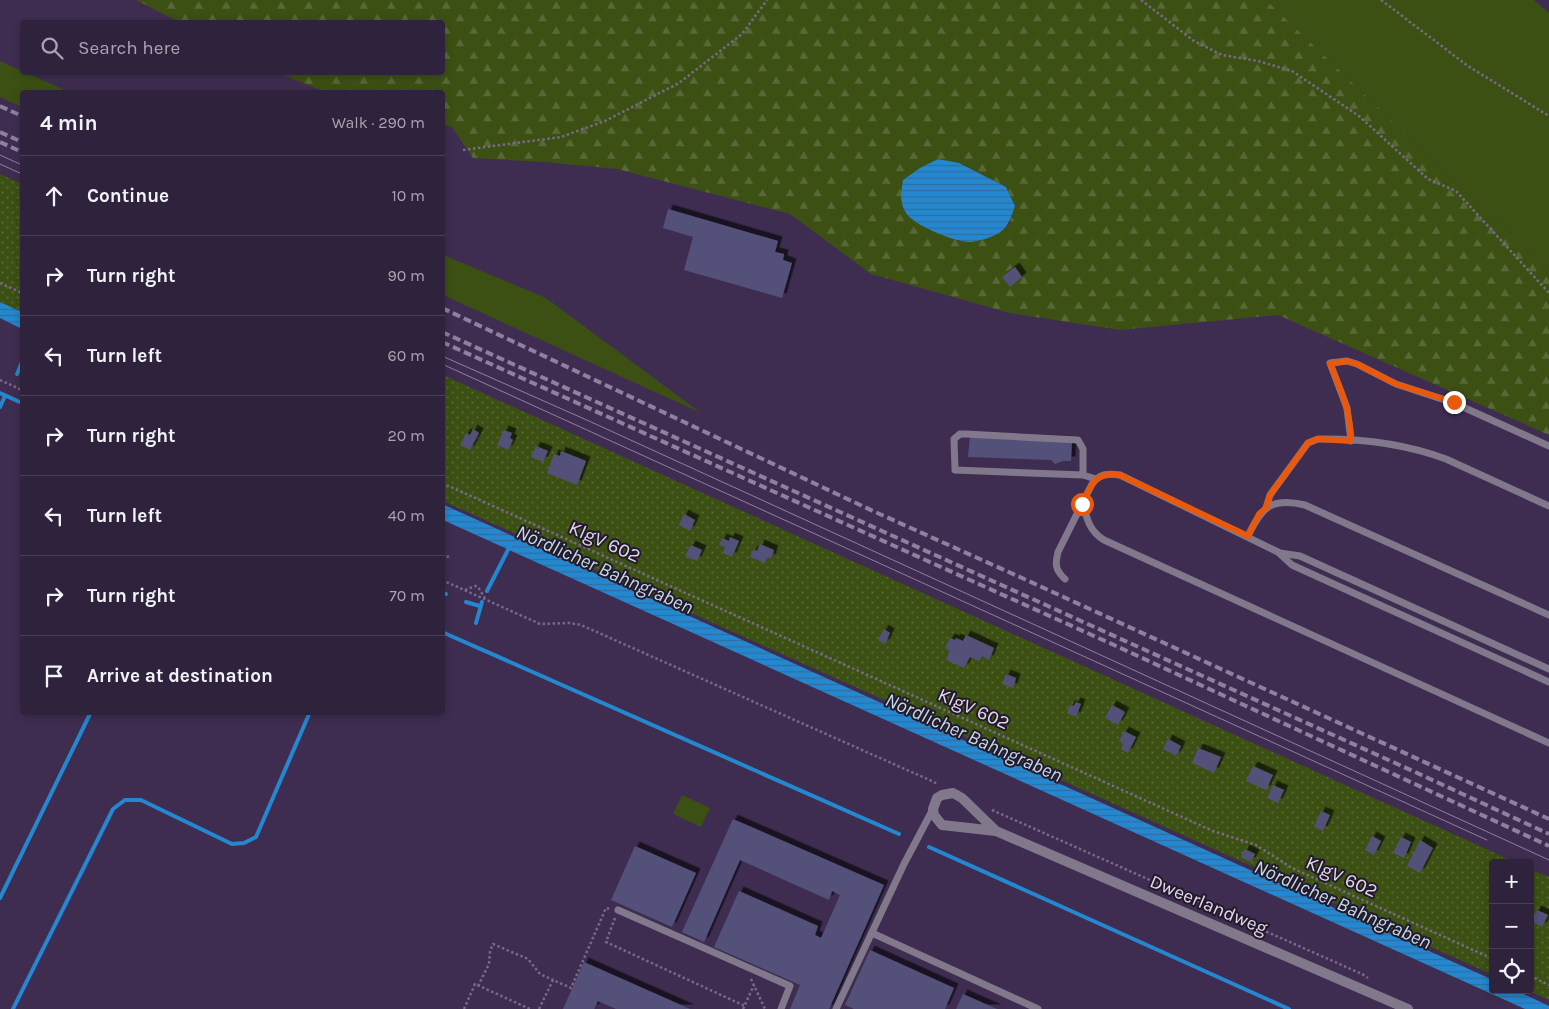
<!DOCTYPE html>
<meta charset="utf-8">
<style>
:root{--surface:#2f223d;--page:#372a44;--text:#f1f3f6;--muted:#a7a4b0;--line:#4a3f57}
body{margin:0;font-family:Karla,sans-serif;background:var(--page);color:var(--text)}
.controls{position:absolute;right:15px;bottom:15px;display:grid;overflow:hidden;border-radius:5px;box-shadow:0 2px 8px #0003}
.controls button{width:45px;height:45px;display:grid;place-items:center;padding:0;border:0;border-bottom:1px solid var(--line);background:var(--surface);color:var(--text);font:25px sans-serif}
.stop{position:absolute;width:15px;height:15px;margin:-11px;border:4px solid #ea580c;border-radius:50%;background:#fff}
.stop.end{background:#ea580c;border-color:#fff;box-shadow:0 1px 5px #0008}
.list{margin:0;padding:0;list-style:none}
h2{display:flex;justify-content:space-between;align-items:center;height:65px;margin:0;padding:0 20px;font-size:21px}
h2 small{font-size:16px;font-weight:400;color:var(--muted)}
.list li{display:grid;grid-template-columns:32px 1fr auto;gap:15px;align-items:center;box-sizing:border-box;height:80px;padding:0 20px;border-top:1px solid var(--line)}
.list b{display:block;font-size:19px;white-space:nowrap}
.list em{font-size:16px;font-style:normal;color:var(--muted)}
.icon{flex:none;width:28px;height:28px;fill:none;stroke:currentColor;stroke-width:2;stroke-linecap:round;stroke-linejoin:round}
.map{position:relative;flex:none;width:1549px;height:1009px;overflow:hidden}
.search{position:absolute;background:var(--surface);box-shadow:0 2px 8px #0003;left:20px;top:20px;width:425px;height:55px;display:flex;align-items:center;gap:12px;box-sizing:border-box;padding:0 18px;border-radius:5px;color:var(--muted);font-size:19px}
.panel{position:absolute;background:var(--surface);box-shadow:0 2px 8px #0003;left:20px;top:90px;width:425px;height:625px;border-radius:5px}
.map>svg:first-child{display:block}
</style>
<div class="map">
<svg width="1549" height="1009" viewBox="0 0 1549 1009">
<defs>
<pattern id="forest-firs" width="22" height="20" patternUnits="userSpaceOnUse" patternTransform="scale(1.25)"><rect width="22" height="20" fill="#3c5013"/><path d="M5 1l3.5 6h-7zM16 11l3.5 6h-7z" fill="#586836"/></pattern>
<pattern id="garden-dots" width="8" height="8" patternUnits="userSpaceOnUse" patternTransform="scale(1.25)"><rect width="8" height="8" fill="#3c5013"/><path d="M2 2h.1M6 6h.1" fill="none" stroke="#586836" stroke-width="1.8" stroke-linecap="round"/></pattern>
<pattern id="water-rules" width="6" height="5" patternUnits="userSpaceOnUse" patternTransform="scale(1.25)"><rect width="6" height="5" fill="#2587cf"/><path d="M0 2.5h6" fill="none" stroke="#306e9f"/></pattern>
<filter id="shadow"><feDropShadow dx="4.5" dy="-4.5" stdDeviation="0" flood-color="#0009"/></filter>
</defs>
<rect width="100%" height="100%" fill="#3f2d51"/>
<g fill="#3c5013">
<polygon points="1266,0 1534,0 1549,13 1549,271"/>
<polygon points="0,61 69,92 22,92 22,107 0,97"/>
<polygon points="443,255 546,298 701,413 443,295"/>
<polygon points="682,795 710,808 701,827 673,814"/>
</g>
<path fill="url(#forest-firs)" fill-rule="evenodd" d="M 136,0 L 1266,0 L 1549,271 L 1549,435 L 1278,315 L 1120,330 L 1010,313 L 871,274 L 790,214 L 617,169 L 544,162 L 473,158 L 452,127 L 443,125 L 442,92 L 325,92 L 279,73 L 442,72 L 442,22 L 179,22 ZM 959,163 L 1006,187 L 1015,206 L 1009,224 L 998,234 Z"/>
<g fill="url(#garden-dots)">
<polygon points="0,174 22,184 22,312 0,302"/>
<polygon points="443,375 1517,863 1493,863 1493,975 443,501"/>
<polygon points="1530,869 1549,877 1549,1000 1527,990 1530,990"/>
</g>
<g fill="url(#water-rules)">
<path d="M 938,159 L 959,163 L 1006,187 L 1015,206 C 1011,217 1008,229 997,234 C 990,238 979,241 971,242 C 957,243 913,225 906,213 C 899,201 901,193 903,180 L 920,168 Z"/>
<polygon points="0,302 22,312 22,329 0,318"/>
<polygon points="442,504 1493,980 1493,990 1515,990 1549,1006 1549,1009 1525,1009 443,520"/>
</g>
<g fill="none" stroke-linecap="round" stroke-linejoin="round">
<g stroke="#2587cf" stroke-width="4">
<polyline points="17,374 22,362"/>
<polyline points="0,393 22,403"/>
<polyline points="0,407 5,396"/>
<polyline points="487,591 510,546"/>
<polyline points="442,592 446,594"/>
<polyline points="466,602 480,606"/>
<polyline points="476,623 482,602"/>
<polyline points="442,632 899,834"/>
<polyline points="929,847 1289,1009"/>
<polyline points="0,898 91,712"/>
<polyline points="13,1009 113,809 125,800 141,800 232,844 244,843 256,837 310,712"/>
</g>
</g>
<g fill="#535179" filter="url(#shadow)">
<polygon points="668,209 778,241 775,252 784,254 783,260 792,263 782,298 684,270 693,237 663,228"/>
<polygon points="1015,267 1022,277 1010,287 1002,277"/>
<polygon points="473,429 479,433 470,450 460,445 466,433 470,435"/>
<polygon points="504,430 512,433 510,438 513,440 508,450 497,445"/>
<polygon points="970,436 1072,441 1071,461 1063,461 1055,464 1051,460 968,457"/>
<polygon points="536,446 548,451 543,462 531,457"/>
<polygon points="561,451 586,461 577,485 547,473 554,454 560,456"/>
<polygon points="684,514 695,520 690,531 679,525"/>
<polygon points="730,537 739,541 732,557 723,553 725,547 719,545 722,538 729,541"/>
<polygon points="760,544 774,550 771,559 767,557 765,563 750,557 753,550 757,551"/>
<polygon points="691,545 702,550 697,561 685,556"/>
<polygon points="884,629 890,633 885,644 878,640"/>
<polygon points="966,635 994,648 989,660 982,656 979,661 970,657 964,668 946,660 950,651 945,648 950,638 955,640 956,638 963,641"/>
<polygon points="1006,674 1016,678 1013,688 1002,684"/>
<polygon points="1076,702 1081,704 1076,717 1067,713 1070,705 1074,706"/>
<polygon points="1112,705 1125,712 1118,725 1105,718"/>
<polygon points="1124,731 1136,737 1128,753 1121,749 1124,743 1119,741"/>
<polygon points="1168,739 1181,746 1176,756 1163,749"/>
<polygon points="1198,748 1221,757 1214,773 1192,763"/>
<polygon points="1253,766 1273,775 1266,790 1246,781"/>
<polygon points="1273,785 1284,790 1278,803 1267,798"/>
<polygon points="1321,811 1330,815 1323,831 1314,827"/>
<polygon points="733,819 884,885 829,1009 790,1009 800,985 714,947 739,891 818,926 815,935 821,938 840,895 832,891 829,900 740,860 704,942 682,932"/>
<polygon points="1372,836 1381,841 1374,855 1365,850"/>
<polygon points="1401,837 1411,842 1404,858 1393,853"/>
<polygon points="1420,840 1433,848 1420,873 1407,866"/>
<polygon points="635,846 696,873 672,927 611,900"/>
<polygon points="1245,849 1255,854 1251,862 1241,857"/>
<polygon points="1537,910 1548,915 1542,927 1531,921"/>
<polygon points="870,950 954,988 945,1009 854,1009 845,1005"/>
<polygon points="584,962 690,1009 616,1009 598,1001 594,1009 563,1009"/>
<polygon points="963,994 997,1009 956,1009"/>
</g>
<g fill="none" stroke-linecap="round" stroke-linejoin="round">
<g stroke="#786988" stroke-width="2.5" stroke-dasharray="2.5 2.5" stroke-linecap="butt">
<polyline points="1141,0 1194,41 1222,55 1258,61 1292,71 1359,116 1428,179 1456,191 1549,293"/>
<polyline points="1381,0 1468,66 1549,116"/>
<polyline points="463,150 561,137 605,121 679,83 742,34 767,0"/>
<polyline points="0,283 22,293"/>
<polyline points="0,380 22,390"/>
<polyline points="442,483 1213,831 1256,845 1292,868 1493,959"/>
<polyline points="442,559 449,556"/>
<polyline points="442,580 540,624 570,623 581,625 934,782 938,785"/>
<polyline points="465,590 475,586 478,587 485,598"/>
<polyline points="992,810 1362,974 1368,978"/>
<polyline points="615,918 606,942 745,1006"/>
<polyline points="1530,976 1549,985"/>
<polyline points="751,979 765,1009"/>
<polyline points="478,986 489,964 490,951 493,944 528,959 540,974 553,980"/>
<polyline points="464,1009 475,984 530,1009"/>
<polyline points="539,1009 553,980 571,988 606,908 610,909"/>
<polyline points="743,1009 754,985"/>
</g>
<g stroke="#81798b" stroke-width="7">
<polyline points="1351,441 1347,408 1330,363 1347,361 1357,364 1396,384 1454,403 1549,446"/>
<polyline points="1083,475 1083,449 1078,440 966,434 960,434 954,439 955,470 1083,475 1096,479"/>
<path d="M 1083,505 C 1087,519 1090,532 1104,540 L 1549,743"/>
<path d="M 1266,508 L 1270,495 L 1308,443 L 1318,439 L 1325,439 C 1366,439 1408,445 1446,459 L 1549,506"/>
<path d="M 1248,536 C 1262,507 1271,497 1305,505 L 1549,615"/>
<polyline points="1280,554 1292,565 1549,682"/>
<path d="M 1065,579 C 1055,570 1055,564 1058,552 L 1092,484 C 1099,474 1108,473 1120,475 L 1280,553 L 1300,556 L 1549,669"/>
<polyline points="618,910 790,986 781,1009"/>
<polyline points="872,933 1038,1009"/>
<polyline points="836,1009 904,864 933,809"/>
</g>
<polyline stroke="#81798b" stroke-width="10" points="996,831 962,798 953,793 942,795 937,798 933,809 934,815 942,825 996,831 1408,1009"/>
<g stroke="#8f809e" stroke-width="1">
<polyline points="0,155 22,165"/>
<polyline points="0,164 22,174"/>
<polyline points="442,356 589,421 1549,860"/>
<polyline points="442,364 1487,840"/>
</g>
<g stroke="#8f809e" stroke-width="4" stroke-dasharray="8 4" stroke-linecap="butt">
<polyline points="0,106 22,116"/>
<polyline points="0,132 22,142"/>
<polyline points="0,142 22,152"/>
<polyline points="442,308 873,511 1022,578 1549,819"/>
<polyline points="442,332 1415,772 1549,834"/>
<polyline points="442,342 1114,645 1549,846"/>
</g>
</g>
<g fill="none" stroke-linecap="round" stroke-linejoin="round">
<path stroke="#ea580c" stroke-width="6" d="M 1082,504 C 1092,484 1094,472 1120,475 L 1248,536 L 1259,514 L 1266,508 L 1270,495 L 1308,443 L 1318,439 L 1351,441 C 1351,413 1341,389 1330,364 L 1347,361 L 1357,364 L 1396,384 L 1454,402"/>
</g>
<g text-anchor="middle" stroke-width="4" stroke-linejoin="round" paint-order="stroke">
<g font-size="19" fill="#e2d7ee" stroke="#221a2a">
<text transform="translate(605 541) rotate(24)" y="7">KlgV 602</text>
<text transform="translate(974 708) rotate(24)" y="7">KlgV 602</text>
<text transform="translate(1342 876) rotate(24)" y="7">KlgV 602</text>
<text transform="translate(1209 904) rotate(23)" y="7">Dweerlandweg</text>
</g>
<g font-size="20" font-style="italic" fill="#c4d8eb" stroke="#221a2a">
<text transform="translate(605 569) rotate(24)" y="7">Nördlicher Bahngraben</text>
<text transform="translate(974 737) rotate(24)" y="7">Nördlicher Bahngraben</text>
<text transform="translate(1343 904) rotate(24)" y="7">Nördlicher Bahngraben</text>
</g>
</g>
</svg>
<div class="controls">
<button>+</button>
<button>−</button>
<button><svg class="icon" aria-label="locate" viewBox="0 0 24 24"><circle cx="12" cy="12" r="6"/><path d="M12 2v4M12 18v4M2 12h4M18 12h4"/></svg></button>
</div>
<div class="stop" style="left:1082px;top:504px"></div>
<div class="stop end" style="left:1454px;top:402px"></div>
<div class="search"><svg class="icon" aria-label="search" viewBox="0 0 24 24"><circle cx="10" cy="10" r="6"/><path d="M15 15l6 6"/></svg>Search here</div>
<section class="panel">
<h2>4 min<small>Walk · 290 m</small></h2>
<ul class="list">
<li><svg class="icon" aria-label="ahead" viewBox="0 0 24 24"><path d="M12 20V5M6 11l6-6 6 6"/></svg><div><b>Continue</b></div><em>10 m</em></li>
<li><svg class="icon" aria-label="right" viewBox="0 0 24 24"><path d="M7 20v-9h11M14 6l5 5-5 5"/></svg><div><b>Turn right</b></div><em>90 m</em></li>
<li><svg class="icon" aria-label="left" viewBox="0 0 24 24"><path d="M17 20v-9H6M10 6l-5 5 5 5"/></svg><div><b>Turn left</b></div><em>60 m</em></li>
<li><svg class="icon" aria-label="right" viewBox="0 0 24 24"><path d="M7 20v-9h11M14 6l5 5-5 5"/></svg><div><b>Turn right</b></div><em>20 m</em></li>
<li><svg class="icon" aria-label="left" viewBox="0 0 24 24"><path d="M17 20v-9H6M10 6l-5 5 5 5"/></svg><div><b>Turn left</b></div><em>40 m</em></li>
<li><svg class="icon" aria-label="right" viewBox="0 0 24 24"><path d="M7 20v-9h11M14 6l5 5-5 5"/></svg><div><b>Turn right</b></div><em>70 m</em></li>
<li><svg class="icon" aria-label="arrive" viewBox="0 0 24 24"><path d="M6 21V4h12l-3 4 3 4H6"/></svg><div><b>Arrive at destination</b></div></li>
</ul>
</section>
</div>
